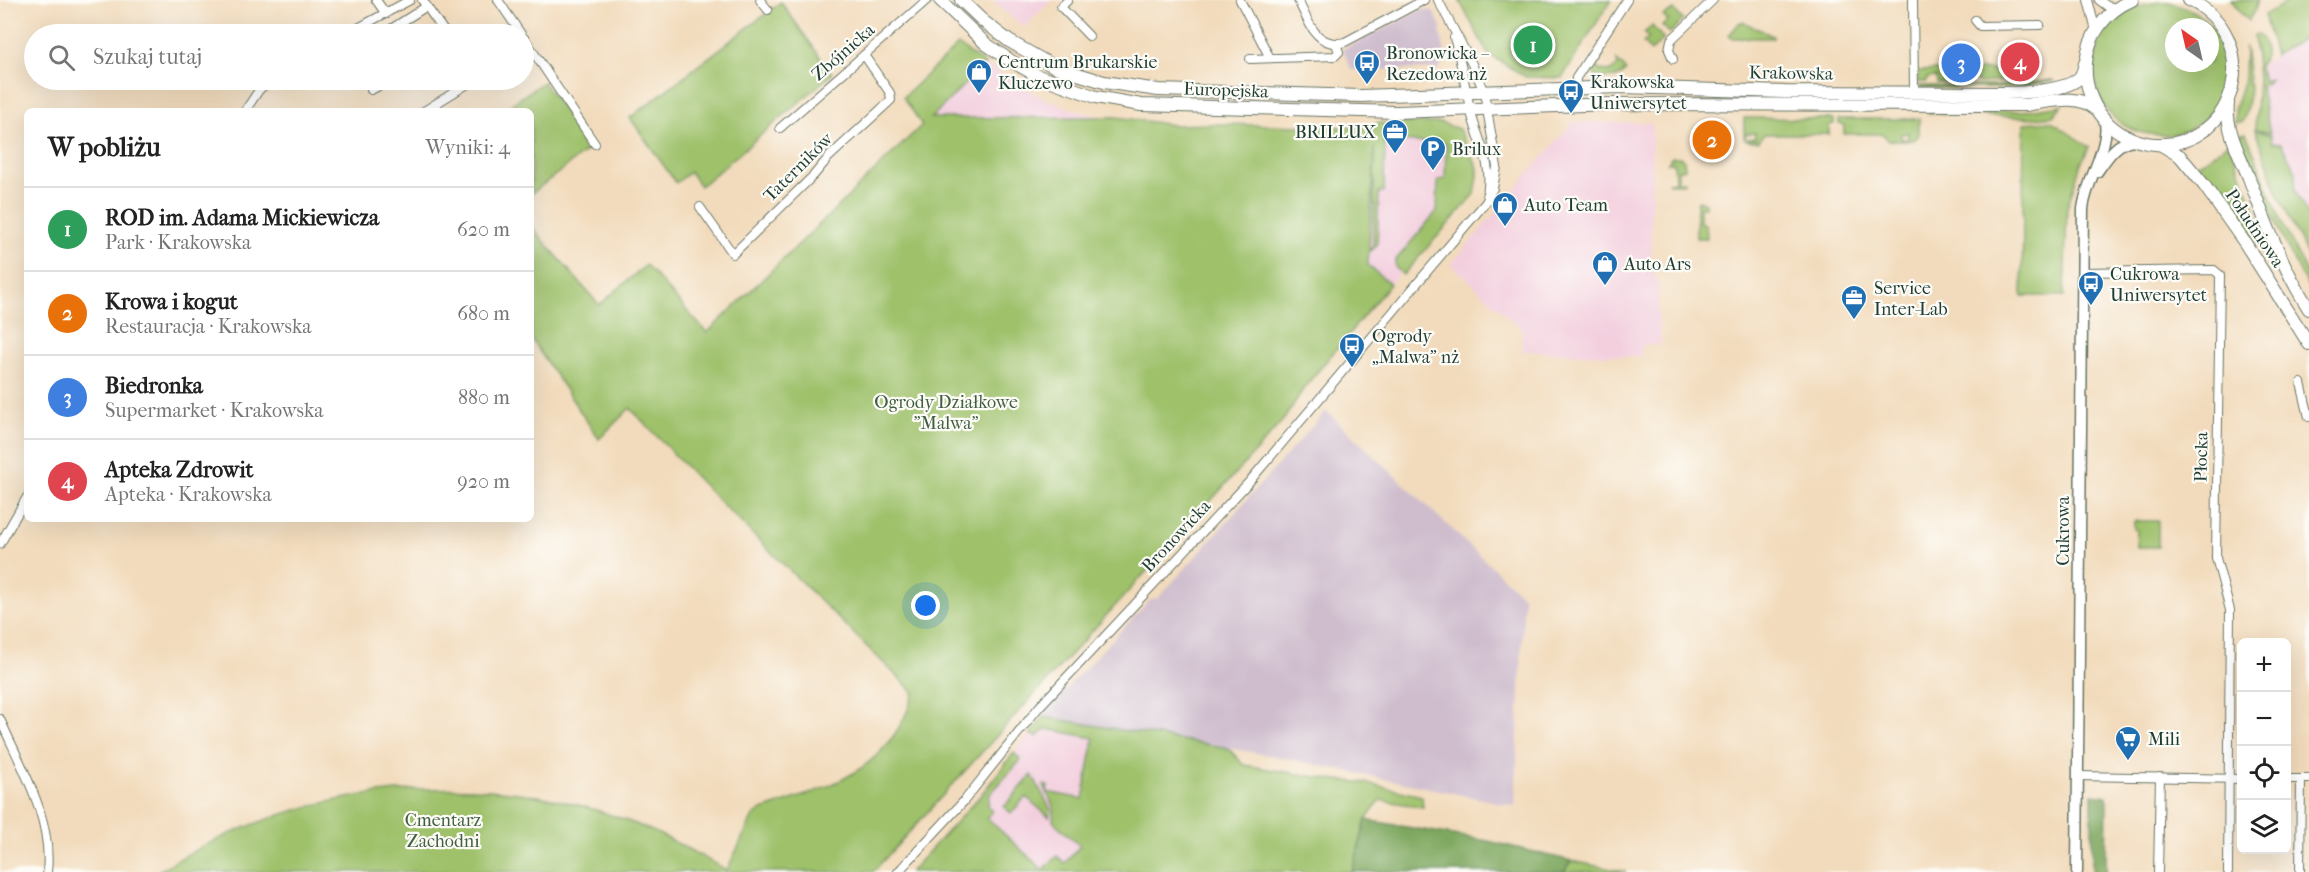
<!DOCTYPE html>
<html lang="pl">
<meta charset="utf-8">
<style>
:root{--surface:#fff;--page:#f2f2f2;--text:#222;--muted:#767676;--line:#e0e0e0;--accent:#ea580c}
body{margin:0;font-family:"IM FELL French Canon",serif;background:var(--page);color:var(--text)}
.controls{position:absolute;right:18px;bottom:18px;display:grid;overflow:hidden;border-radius:9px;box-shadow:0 6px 24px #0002}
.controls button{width:54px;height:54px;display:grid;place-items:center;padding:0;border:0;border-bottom:2px solid var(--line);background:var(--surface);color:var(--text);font:30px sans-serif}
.compass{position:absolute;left:2165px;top:18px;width:54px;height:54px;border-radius:50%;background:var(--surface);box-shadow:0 6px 24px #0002;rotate:326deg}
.you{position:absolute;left:926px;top:606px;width:21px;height:21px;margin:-15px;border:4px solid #fff;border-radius:50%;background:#1a73e8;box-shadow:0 0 0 9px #1a73e833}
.badge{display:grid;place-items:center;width:39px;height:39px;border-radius:50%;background:var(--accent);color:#fff;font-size:20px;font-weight:700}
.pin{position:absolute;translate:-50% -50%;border:3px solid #fff;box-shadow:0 2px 6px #0006}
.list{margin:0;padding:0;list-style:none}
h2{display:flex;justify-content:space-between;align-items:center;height:78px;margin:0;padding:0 24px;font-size:26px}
h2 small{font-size:20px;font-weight:400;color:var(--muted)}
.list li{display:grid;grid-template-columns:39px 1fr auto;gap:18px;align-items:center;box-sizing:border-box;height:84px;padding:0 24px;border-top:2px solid var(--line)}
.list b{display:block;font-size:22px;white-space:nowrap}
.list p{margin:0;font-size:20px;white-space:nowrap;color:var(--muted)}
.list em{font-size:20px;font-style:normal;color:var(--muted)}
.icon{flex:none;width:33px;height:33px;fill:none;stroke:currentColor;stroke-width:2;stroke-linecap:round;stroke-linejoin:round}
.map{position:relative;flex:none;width:2309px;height:872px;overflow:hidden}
.search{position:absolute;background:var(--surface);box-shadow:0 6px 24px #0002;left:24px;top:24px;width:510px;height:66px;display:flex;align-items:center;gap:15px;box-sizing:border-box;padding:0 21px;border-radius:33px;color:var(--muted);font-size:22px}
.panel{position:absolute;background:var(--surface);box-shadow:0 6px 24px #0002;left:24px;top:108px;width:510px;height:414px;border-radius:9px}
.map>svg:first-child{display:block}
</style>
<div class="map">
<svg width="2309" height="872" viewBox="0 0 2309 872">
<rect width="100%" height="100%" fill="#fdfcf7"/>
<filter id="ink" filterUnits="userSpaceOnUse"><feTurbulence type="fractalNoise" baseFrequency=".0167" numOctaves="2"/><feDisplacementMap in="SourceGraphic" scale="12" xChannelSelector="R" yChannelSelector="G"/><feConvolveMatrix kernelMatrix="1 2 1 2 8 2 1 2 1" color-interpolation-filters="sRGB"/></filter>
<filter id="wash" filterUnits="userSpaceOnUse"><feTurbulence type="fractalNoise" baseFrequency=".008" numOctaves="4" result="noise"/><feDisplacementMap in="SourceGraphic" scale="24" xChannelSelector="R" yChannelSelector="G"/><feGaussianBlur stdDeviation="1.35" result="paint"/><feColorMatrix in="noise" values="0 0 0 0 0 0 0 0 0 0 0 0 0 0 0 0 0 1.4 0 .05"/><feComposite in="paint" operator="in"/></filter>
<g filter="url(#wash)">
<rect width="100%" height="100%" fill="#f2dbbc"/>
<g fill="#f3cfde">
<polygon points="991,0 1052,0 1024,27"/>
<polygon points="2309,37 2309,217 2274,150 2260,91 2262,64"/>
<polygon points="985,64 1041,97 1076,111 1106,118 930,118"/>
<polygon points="1573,122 1652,123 1651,268 1658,281 1658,313 1661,345 1642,345 1642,357 1522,351 1522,330 1451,264"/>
<polygon points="1376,128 1455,130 1474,189 1390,284 1368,265"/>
<polygon points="1044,717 1108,728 1081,872 1037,872 967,809"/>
</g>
<g fill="#cfbdce">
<polygon points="1423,9 1433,11 1442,28 1440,30 1446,58 1439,69 1351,70 1343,49"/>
<polygon points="1326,411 1524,597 1515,806 1274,756 1044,717 1043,713 1149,601 1155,598 1157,599 1182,572"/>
</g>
<g fill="#9ec16a" stroke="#5e7f4f" stroke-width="1.5" fill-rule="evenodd">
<polygon points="1459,0 1611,0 1562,78 1526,77 1488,54"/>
<polygon points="2231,0 2258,0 2255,10 2248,21"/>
<polygon points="2291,0 2309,0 2309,35 2275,55 2264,15"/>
<polygon points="781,2 832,74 707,181 700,186 690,172 676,183 630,118"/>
<path d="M 2169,2 C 2261,24 2233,148 2149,134 C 2068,121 2078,0 2169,2 ZM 2174,27 L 2210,27 L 2210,63 L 2174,63 Z"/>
<polygon points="1674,10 1683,20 1670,33 1662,26 1668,21 1663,16"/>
<polygon points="1740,22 1743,22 1773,36 1773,38 1731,38 1729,35"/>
<polygon points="1652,26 1664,39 1651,51 1643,43 1649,38 1644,33"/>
<path d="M 2258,34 C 2267,43 2268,58 2259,65 L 2263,81 L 2270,79 L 2267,83 L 2260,85 L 2270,133 L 2255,129 L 2258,79 L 2254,35 Z"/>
<path d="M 958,45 L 985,64 L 931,118 L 1116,117 L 1174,125 L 1219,124 L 1376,128 L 1376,123 L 1442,123 L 1459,129 L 1473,158 L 1478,168 L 1478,176 L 1475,194 L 1403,275 L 1395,267 L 1395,261 L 1437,211 L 1438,180 L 1445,179 L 1446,143 L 1385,141 L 1384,192 L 1379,192 L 1377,245 L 1370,252 L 1373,247 L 1375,147 L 1368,265 L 1390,284 L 1304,388 L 1284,419 L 1265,441 L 873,872 L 157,872 C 299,784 481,761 638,825 C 669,837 698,855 727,870 L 753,816 L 762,810 C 831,786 890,772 914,693 L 711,493 L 630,408 L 599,439 L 531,339 L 531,226 L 599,305 L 646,265 L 707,333 L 922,125 L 903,97 Z"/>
<polygon points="2245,46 2250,89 2245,117 2243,121 2235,123 2235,107 2244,79"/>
<polygon points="1600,53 1603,54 1603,56 1596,66 1601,72 1603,70 1610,72 1618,65 1617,61 1626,70 1619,77 1597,78 1590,69"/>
<polygon points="1941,70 1967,72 1967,83 1937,83 1936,77 1927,78 1926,82 1918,82 1918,71"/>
<polygon points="1976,70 2016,70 2016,73 2025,73 2025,80 1976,83"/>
<polygon points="2052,80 2055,81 2009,88 1921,88 1919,86 1999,86"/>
<polygon points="543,82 591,147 531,194 531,111 502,111"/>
<polygon points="2062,105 2053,116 2037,118 1928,113 1931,110 2022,111"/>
<polygon points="1744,118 1834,119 1834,124 1829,125 1829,134 1764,134 1759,141 1748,141 1747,139 1755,138 1755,133 1745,134 1745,139 1744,138"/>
<polygon points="1839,119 1919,119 1919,135 1914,140 1908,141 1908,133 1901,134 1901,139 1906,139 1906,141 1888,140 1883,134 1844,134 1844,125 1839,124"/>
<polygon points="2051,121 2089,147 2080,166 2067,208 2064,296 2022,296 2024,123"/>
<polygon points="2255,130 2271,135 2272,142 2281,143 2296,172 2295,190 2309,217 2309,259 2279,196"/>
<path d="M 2246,133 L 2280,219 L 2309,277 L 2309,288 C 2280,239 2261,187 2239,135 Z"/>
<polygon points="2229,143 2277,267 2274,268 2242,222 2197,165"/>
<polygon points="1672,157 1680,157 1684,160 1685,169 1678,170 1678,181 1685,181 1683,184 1670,184 1668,182 1675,181 1674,163 1668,163"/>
<polygon points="1699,200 1706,204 1706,207 1700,207 1700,222 1706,225 1707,238 1696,238 1697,203"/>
<polygon points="2134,521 2158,521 2158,547 2137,547 2137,530 2134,529"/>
<polygon points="1044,717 1228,748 1244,765 1328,779 1367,783 1422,796 1423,807 1380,800 1366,820 1352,872 910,872 981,795 1014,753 1021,760 990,794 988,805 992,812 987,818 1043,870 1057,856 1065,863 1080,846 1053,821 1054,809 1044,785 1048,786 1047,792 1083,799 1094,738 1046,729 1036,737 1030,734"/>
<polygon points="1032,775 1051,810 1049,817 1026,797 1011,813 1004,807"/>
<polygon points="1572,861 1626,872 1564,872"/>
</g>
<g fill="#7ea75e" stroke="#4e7249" stroke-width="1.5">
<polygon points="2092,794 2107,796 2106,872 2092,872"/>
<polygon points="1366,820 1488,841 1572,861 1564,872 1352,872"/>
</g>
</g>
<g filter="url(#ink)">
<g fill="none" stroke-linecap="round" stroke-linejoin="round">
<defs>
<g id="minor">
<polyline points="376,0 386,14"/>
<polyline points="422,0 446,34"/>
<polyline points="498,0 521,34"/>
<polyline points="760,0 768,10"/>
<polyline points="1068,0 1061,7 1089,36"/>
<polyline points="1240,0 1270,58"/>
<path d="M 1298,0 C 1308,21 1316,49 1345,42 L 1424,0"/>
<polyline points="1913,0 1914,93"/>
<polyline points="2088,0 2096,31"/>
<polyline points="2099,0 2107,6 2117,8"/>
<polyline points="1975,20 1980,26 2040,25"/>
<polyline points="347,34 410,0"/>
<polyline points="383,34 427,6"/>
<polyline points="524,38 595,144"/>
<path d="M 1454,38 C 1462,63 1465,90 1472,116 C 1479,142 1493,165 1487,194"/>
<polyline points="1250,59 1335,56 1339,52 1336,44"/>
<polyline points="1673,59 1669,50 1671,40 1713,0"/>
<polyline points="1575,88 1576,78 1627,0"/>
<polyline points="371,90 391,80"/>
<polyline points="245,111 259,90 270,80"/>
<polyline points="424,111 474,80"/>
<polyline points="780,128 927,0"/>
<polyline points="700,207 733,254 814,175 829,157 891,100 890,93 864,55"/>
<polyline points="2082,272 2214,270 2220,275 2216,558 2230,610 2228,872"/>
<polyline points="2301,383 2309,417"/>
<polyline points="0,544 27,497"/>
<path d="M 0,719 C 21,767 53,818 47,872"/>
<polyline points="2078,776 2242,779"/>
<polyline points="2286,779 2309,779"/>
<polyline points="898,872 964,801 1039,707 1249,482 1486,202 1493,188 1497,167 1484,92 1472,64 1438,0"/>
<polyline points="2158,872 2160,777"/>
<polyline points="2300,872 2301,779"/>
</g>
<g id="tertiary">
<path d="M 2097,172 C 2106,159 2117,141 2134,140"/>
<path d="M 2077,872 L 2083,209 C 2086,180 2112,143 2104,119"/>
</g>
<g id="secondary">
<path d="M 940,0 L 986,44 L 1011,61 L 1038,76 L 1096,97 L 1141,105 L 1397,112 L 1611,104 L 2024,105 C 2047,103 2077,92 2096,109"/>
<path d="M 961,0 L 983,21 L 1009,41 L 1055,67 L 1104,82 L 1158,90 L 1361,96 L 1621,87 L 1784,92 L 2004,93 C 2022,93 2068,91 2080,77 C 2083,73 2084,68 2085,63"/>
</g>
<g id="primary">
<path d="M 2132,0 C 2106,11 2088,35 2086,63 C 2084,86 2093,109 2110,125 C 2122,136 2139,143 2155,144 C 2239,149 2265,35 2189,0"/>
<path d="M 2228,103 C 2225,129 2240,155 2249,178 C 2266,224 2283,268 2309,309"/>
<polyline points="2160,144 2180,156 2204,185 2245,243 2309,344"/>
</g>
</defs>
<use href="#minor" stroke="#697464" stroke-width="10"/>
<use href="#tertiary" stroke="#697464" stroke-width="13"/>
<use href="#secondary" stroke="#697464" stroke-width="14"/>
<use href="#primary" stroke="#697464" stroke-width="14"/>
<use href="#minor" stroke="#fff" stroke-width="8"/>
<use href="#tertiary" stroke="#fff" stroke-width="10"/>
<use href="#secondary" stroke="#fff" stroke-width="12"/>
<use href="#primary" stroke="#fff" stroke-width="12"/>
</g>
</g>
<defs>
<symbol id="bus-pin" viewBox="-11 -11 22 30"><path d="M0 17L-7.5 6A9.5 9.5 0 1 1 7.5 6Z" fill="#1f6fb2" stroke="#fdfcf7"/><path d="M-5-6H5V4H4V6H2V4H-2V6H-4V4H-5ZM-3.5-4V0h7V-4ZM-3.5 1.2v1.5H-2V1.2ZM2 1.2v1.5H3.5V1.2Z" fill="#fff"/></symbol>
<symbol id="shop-pin" viewBox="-11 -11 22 30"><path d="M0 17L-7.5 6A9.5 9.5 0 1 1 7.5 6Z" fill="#1f6fb2" stroke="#fdfcf7"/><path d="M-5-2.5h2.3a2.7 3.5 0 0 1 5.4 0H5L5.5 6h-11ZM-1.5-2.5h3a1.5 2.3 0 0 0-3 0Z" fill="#fff"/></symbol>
<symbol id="office-pin" viewBox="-11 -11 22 30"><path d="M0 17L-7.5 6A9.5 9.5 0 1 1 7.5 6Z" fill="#1f6fb2" stroke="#fdfcf7"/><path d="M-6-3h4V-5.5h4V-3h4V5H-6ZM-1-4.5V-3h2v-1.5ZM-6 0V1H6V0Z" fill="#fff"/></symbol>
<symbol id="parking-pin" viewBox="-11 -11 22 30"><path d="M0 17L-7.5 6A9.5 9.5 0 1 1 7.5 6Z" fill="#1f6fb2" stroke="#fdfcf7"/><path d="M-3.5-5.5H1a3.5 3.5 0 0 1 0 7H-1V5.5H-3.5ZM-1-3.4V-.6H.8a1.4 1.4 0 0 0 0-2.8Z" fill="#fff"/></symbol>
<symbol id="supermarket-pin" viewBox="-11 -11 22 30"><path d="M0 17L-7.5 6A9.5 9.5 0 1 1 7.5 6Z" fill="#1f6fb2" stroke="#fdfcf7"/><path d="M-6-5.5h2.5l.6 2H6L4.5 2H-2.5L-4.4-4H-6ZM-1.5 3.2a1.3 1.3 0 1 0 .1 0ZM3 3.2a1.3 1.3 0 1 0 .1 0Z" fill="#fff"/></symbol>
</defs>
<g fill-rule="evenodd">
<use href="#bus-pin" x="1352" y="48" width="30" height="40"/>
<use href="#shop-pin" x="964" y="57" width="30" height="40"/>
<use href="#bus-pin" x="1556" y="77" width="30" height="40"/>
<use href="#office-pin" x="1380" y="117" width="30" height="40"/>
<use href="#parking-pin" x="1418" y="134" width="30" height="40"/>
<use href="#shop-pin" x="1490" y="190" width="30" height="40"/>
<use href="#shop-pin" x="1590" y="249" width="30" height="40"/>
<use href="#bus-pin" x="2076" y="269" width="30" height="40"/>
<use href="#office-pin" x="1839" y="283" width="30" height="40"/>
<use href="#bus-pin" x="1337" y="331" width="30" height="40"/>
<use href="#supermarket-pin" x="2113" y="724" width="30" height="40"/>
</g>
<g text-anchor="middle" stroke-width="4.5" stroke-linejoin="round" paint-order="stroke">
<g font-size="18" fill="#1f3d34" stroke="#fdfcf7">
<text transform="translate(843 52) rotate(-41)" y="6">Zbójnicka</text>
<text transform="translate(1791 73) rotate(1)" y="6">Krakowska</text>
<text transform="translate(1226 90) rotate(2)" y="6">Europejska</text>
<text transform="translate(798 167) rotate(-45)" y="6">Taterników</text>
<text transform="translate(2255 228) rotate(56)" y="6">Południowa</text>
<text transform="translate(2201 457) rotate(-89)" y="6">Płocka</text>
<text transform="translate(2063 531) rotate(-90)" y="6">Cukrowa</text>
<text transform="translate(1176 536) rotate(-47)" y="6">Bronowicka</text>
</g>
<g font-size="18" fill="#1f3d34" stroke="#fdfcf7" text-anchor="start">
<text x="1386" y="59">Bronowicka –<tspan x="1386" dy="21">Rezedowa nż</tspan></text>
<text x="998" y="68">Centrum Brukarskie<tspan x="998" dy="21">Kluczewo</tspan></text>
<text x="1590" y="88">Krakowska<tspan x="1590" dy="21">Uniwersytet</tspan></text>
<text x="1376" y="138" text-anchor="end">BRILLUX</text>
<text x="1452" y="155">Brilux</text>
<text x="1524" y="211">Auto Team</text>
<text x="1624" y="270">Auto Ars</text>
<text x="2110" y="280">Cukrowa<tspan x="2110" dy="21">Uniwersytet</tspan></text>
<text x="1874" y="294">Service<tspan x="1874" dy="21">Inter-Lab</tspan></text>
<text x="1372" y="342">Ogrody<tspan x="1372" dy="21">„Malwa” nż</tspan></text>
<text x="2148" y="745">Mili</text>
</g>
<g font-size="18" fill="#3f5e42" stroke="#fdfcf7">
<text x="946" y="408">Ogrody Działkowe<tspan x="946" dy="21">"Malwa"</tspan></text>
<text x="443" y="826">Cmentarz<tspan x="443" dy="21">Zachodni</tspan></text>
</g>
</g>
</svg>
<div class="controls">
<button>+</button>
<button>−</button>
<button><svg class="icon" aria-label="locate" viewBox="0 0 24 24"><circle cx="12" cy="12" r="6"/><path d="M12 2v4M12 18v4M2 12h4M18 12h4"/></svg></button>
<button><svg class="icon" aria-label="layers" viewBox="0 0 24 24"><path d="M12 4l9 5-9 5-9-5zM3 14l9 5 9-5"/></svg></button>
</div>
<svg class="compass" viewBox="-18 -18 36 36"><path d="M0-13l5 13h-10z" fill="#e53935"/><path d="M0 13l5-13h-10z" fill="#767676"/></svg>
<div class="you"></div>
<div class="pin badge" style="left:1533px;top:45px;background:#2e9e5b">1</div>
<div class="pin badge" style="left:1712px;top:140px;background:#e8710a">2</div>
<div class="pin badge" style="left:1961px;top:63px;background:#3f7fe0">3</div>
<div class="pin badge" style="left:2020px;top:62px;background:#e0444e">4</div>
<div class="search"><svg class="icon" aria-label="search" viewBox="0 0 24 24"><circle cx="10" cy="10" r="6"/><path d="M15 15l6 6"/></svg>Szukaj tutaj</div>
<section class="panel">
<h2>W pobliżu<small>Wyniki: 4</small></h2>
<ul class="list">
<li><span class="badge" style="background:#2e9e5b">1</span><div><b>ROD im. Adama Mickiewicza</b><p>Park · Krakowska</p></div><em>620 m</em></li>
<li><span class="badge" style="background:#e8710a">2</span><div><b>Krowa i kogut</b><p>Restauracja · Krakowska</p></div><em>680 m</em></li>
<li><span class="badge" style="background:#3f7fe0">3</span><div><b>Biedronka</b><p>Supermarket · Krakowska</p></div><em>880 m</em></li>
<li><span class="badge" style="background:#e0444e">4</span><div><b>Apteka Zdrowit</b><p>Apteka · Krakowska</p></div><em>920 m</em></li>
</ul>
</section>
</div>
